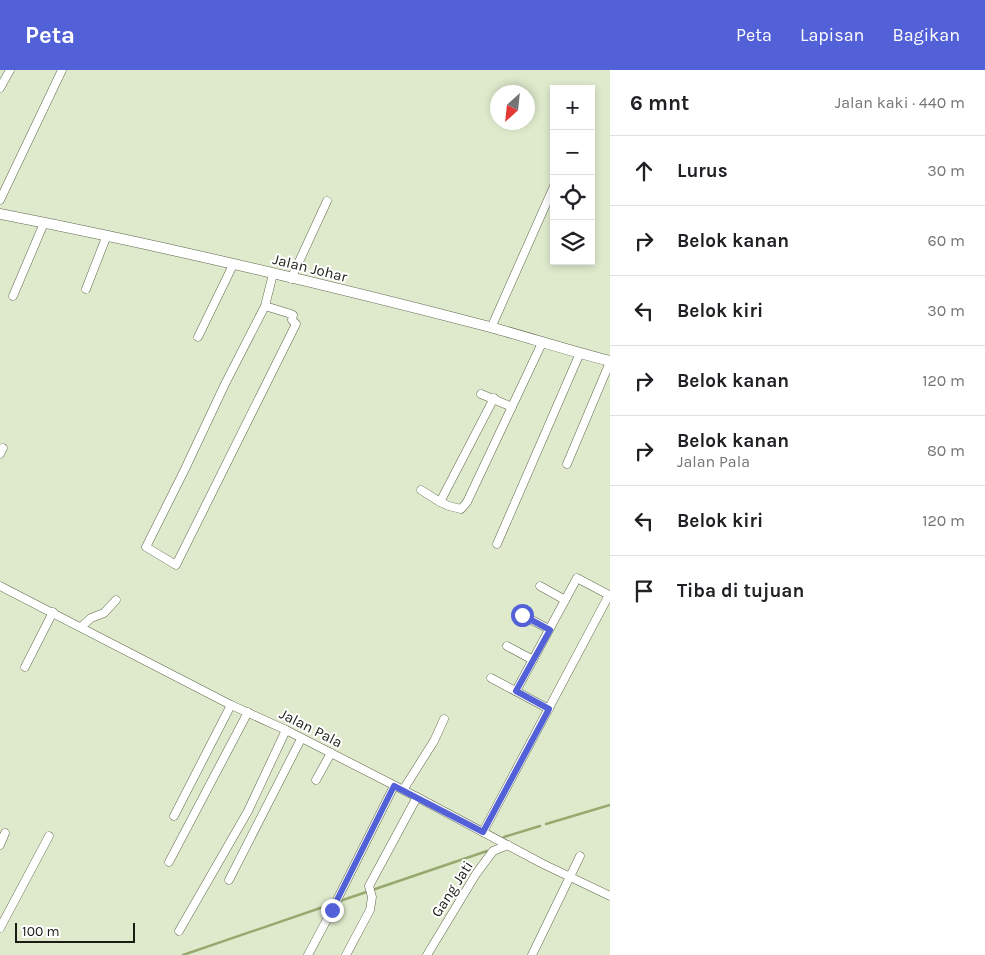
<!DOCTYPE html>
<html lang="id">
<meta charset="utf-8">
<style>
:root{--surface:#fff;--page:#f2f2f2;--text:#202124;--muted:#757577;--line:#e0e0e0;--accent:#5261d7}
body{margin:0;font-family:Karla,sans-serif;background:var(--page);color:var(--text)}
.controls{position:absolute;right:15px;top:15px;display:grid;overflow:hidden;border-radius:0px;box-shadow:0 2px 8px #0003}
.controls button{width:45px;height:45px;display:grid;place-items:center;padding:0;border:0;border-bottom:1px solid var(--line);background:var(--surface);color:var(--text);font:25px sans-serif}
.compass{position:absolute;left:490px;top:15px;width:45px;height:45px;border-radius:50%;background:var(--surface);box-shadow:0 2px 8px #0003;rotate:207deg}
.scale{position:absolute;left:15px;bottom:12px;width:120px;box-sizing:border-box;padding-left:5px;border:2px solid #191d12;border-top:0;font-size:14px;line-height:18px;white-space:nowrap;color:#191d12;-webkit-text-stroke:4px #fff;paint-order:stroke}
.stop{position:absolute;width:15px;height:15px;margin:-11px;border:4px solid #5261d7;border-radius:50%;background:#fff}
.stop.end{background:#5261d7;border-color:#fff;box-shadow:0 1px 5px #0008}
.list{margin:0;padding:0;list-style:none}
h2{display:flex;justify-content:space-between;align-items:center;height:65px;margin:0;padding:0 20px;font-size:21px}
h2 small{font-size:16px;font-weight:400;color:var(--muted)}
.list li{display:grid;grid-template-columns:32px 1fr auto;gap:15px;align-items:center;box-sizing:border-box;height:70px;padding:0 20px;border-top:1px solid var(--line)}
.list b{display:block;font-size:19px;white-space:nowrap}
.list p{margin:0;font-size:16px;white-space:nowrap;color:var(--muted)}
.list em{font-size:16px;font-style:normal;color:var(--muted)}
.icon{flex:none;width:28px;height:28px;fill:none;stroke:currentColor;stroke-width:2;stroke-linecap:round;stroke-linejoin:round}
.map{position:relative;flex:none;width:610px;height:885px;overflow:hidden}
header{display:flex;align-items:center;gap:30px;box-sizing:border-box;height:70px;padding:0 25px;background:var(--accent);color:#fff}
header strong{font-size:24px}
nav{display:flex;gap:28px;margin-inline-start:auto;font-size:18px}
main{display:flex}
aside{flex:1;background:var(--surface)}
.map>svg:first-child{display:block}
</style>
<header>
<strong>Peta</strong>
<nav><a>Peta</a><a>Lapisan</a><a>Bagikan</a></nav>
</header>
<main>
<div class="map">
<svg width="610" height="885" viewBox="0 0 610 885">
<rect width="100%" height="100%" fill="#dfeacc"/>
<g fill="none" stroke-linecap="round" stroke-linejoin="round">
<g stroke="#96aa6f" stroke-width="2.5">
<polyline points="546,754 610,735"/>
<polyline points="504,767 540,756"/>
<polyline points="337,832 487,781"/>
<polyline points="183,885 332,834"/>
</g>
<defs>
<g id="street">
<polyline points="0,18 10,0"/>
<polyline points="0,130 62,0"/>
<polyline points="291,209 327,131"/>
<polyline points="86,219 107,165"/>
<polyline points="13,226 44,153"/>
<polyline points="265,236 291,244 293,245 292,250 296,254 176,495 146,477 185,399 225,314 265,236 273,204"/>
<polyline points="491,258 554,116"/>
<polyline points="198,267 233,195"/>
<polyline points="481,324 512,337"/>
<polyline points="494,328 440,432 449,436 461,439 467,432 542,273"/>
<polyline points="0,384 3,378"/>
<polyline points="567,394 610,292"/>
<polyline points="421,420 440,432"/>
<polyline points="497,474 580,283"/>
<polyline points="0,516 231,635 286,660 417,727 543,794 610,826"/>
<polyline points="540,516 565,530"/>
<polyline points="522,545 549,559"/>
<polyline points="81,557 91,548 104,543 116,530"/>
<polyline points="507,576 533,590"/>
<polyline points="25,597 53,542"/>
<polyline points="491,608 549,639"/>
<polyline points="316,710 331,683"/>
<polyline points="403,720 434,671 444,649"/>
<polyline points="174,746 231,635"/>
<polyline points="483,762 609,525 577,508 516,621"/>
<polyline points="0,775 5,763"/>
<polyline points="169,792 248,642"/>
<polyline points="229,810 301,669"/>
<polyline points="0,858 49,766"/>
<polyline points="179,861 248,741 286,660"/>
<polyline points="308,885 332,840 394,716"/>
<polyline points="346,885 370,840 372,827 369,816 417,727"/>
<polyline points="427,885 476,804 493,781 508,775"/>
<polyline points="532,885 580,786"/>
</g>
<path id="secondary" d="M 0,144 C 164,176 328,215 490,257 C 530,268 570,281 610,291"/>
</defs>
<use href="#street" stroke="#5d674c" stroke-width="9"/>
<use href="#secondary" stroke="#5d674c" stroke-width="11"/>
<use href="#street" stroke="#fff" stroke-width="8"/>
<use href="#secondary" stroke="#fff" stroke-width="10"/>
</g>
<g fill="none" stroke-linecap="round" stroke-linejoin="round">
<polyline stroke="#5261d7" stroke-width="6" points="332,840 394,716 483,762 549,639 516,621 550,560 522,545"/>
</g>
<g text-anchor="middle" stroke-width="4" stroke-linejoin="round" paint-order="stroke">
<g font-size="15" fill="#191d12" stroke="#fff">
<text transform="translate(310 198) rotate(14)" y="5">Jalan Johar</text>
<text transform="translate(311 658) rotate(27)" y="5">Jalan Pala</text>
<text transform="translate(452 819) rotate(-57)" y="5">Gang Jati</text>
</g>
</g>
</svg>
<div class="controls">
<button>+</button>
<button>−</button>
<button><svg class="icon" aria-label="locate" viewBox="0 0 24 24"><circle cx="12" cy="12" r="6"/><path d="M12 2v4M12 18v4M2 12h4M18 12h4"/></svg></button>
<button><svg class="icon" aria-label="layers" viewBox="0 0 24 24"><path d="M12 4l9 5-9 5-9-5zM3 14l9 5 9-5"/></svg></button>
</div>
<svg class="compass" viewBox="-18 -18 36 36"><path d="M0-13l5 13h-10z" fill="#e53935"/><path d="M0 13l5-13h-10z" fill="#757577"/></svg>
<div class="scale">100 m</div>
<div class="stop" style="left:522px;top:545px"></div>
<div class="stop end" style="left:332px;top:840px"></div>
</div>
<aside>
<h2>6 mnt<small>Jalan kaki · 440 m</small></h2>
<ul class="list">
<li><svg class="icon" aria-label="ahead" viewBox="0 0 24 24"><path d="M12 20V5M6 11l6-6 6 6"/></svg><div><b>Lurus</b></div><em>30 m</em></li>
<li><svg class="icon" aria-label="right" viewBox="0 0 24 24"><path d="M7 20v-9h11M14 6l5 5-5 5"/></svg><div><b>Belok kanan</b></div><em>60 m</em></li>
<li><svg class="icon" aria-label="left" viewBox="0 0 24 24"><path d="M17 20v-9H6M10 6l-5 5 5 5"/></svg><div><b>Belok kiri</b></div><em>30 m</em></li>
<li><svg class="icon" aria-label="right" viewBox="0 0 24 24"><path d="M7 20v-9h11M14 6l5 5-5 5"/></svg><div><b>Belok kanan</b></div><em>120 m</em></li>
<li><svg class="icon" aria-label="right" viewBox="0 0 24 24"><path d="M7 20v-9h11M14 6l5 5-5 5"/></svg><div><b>Belok kanan</b><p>Jalan Pala</p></div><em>80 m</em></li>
<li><svg class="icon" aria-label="left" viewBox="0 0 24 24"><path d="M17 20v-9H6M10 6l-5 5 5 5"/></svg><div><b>Belok kiri</b></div><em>120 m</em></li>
<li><svg class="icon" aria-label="arrive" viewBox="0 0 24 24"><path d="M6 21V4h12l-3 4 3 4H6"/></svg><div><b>Tiba di tujuan</b></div></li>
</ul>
</aside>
</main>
